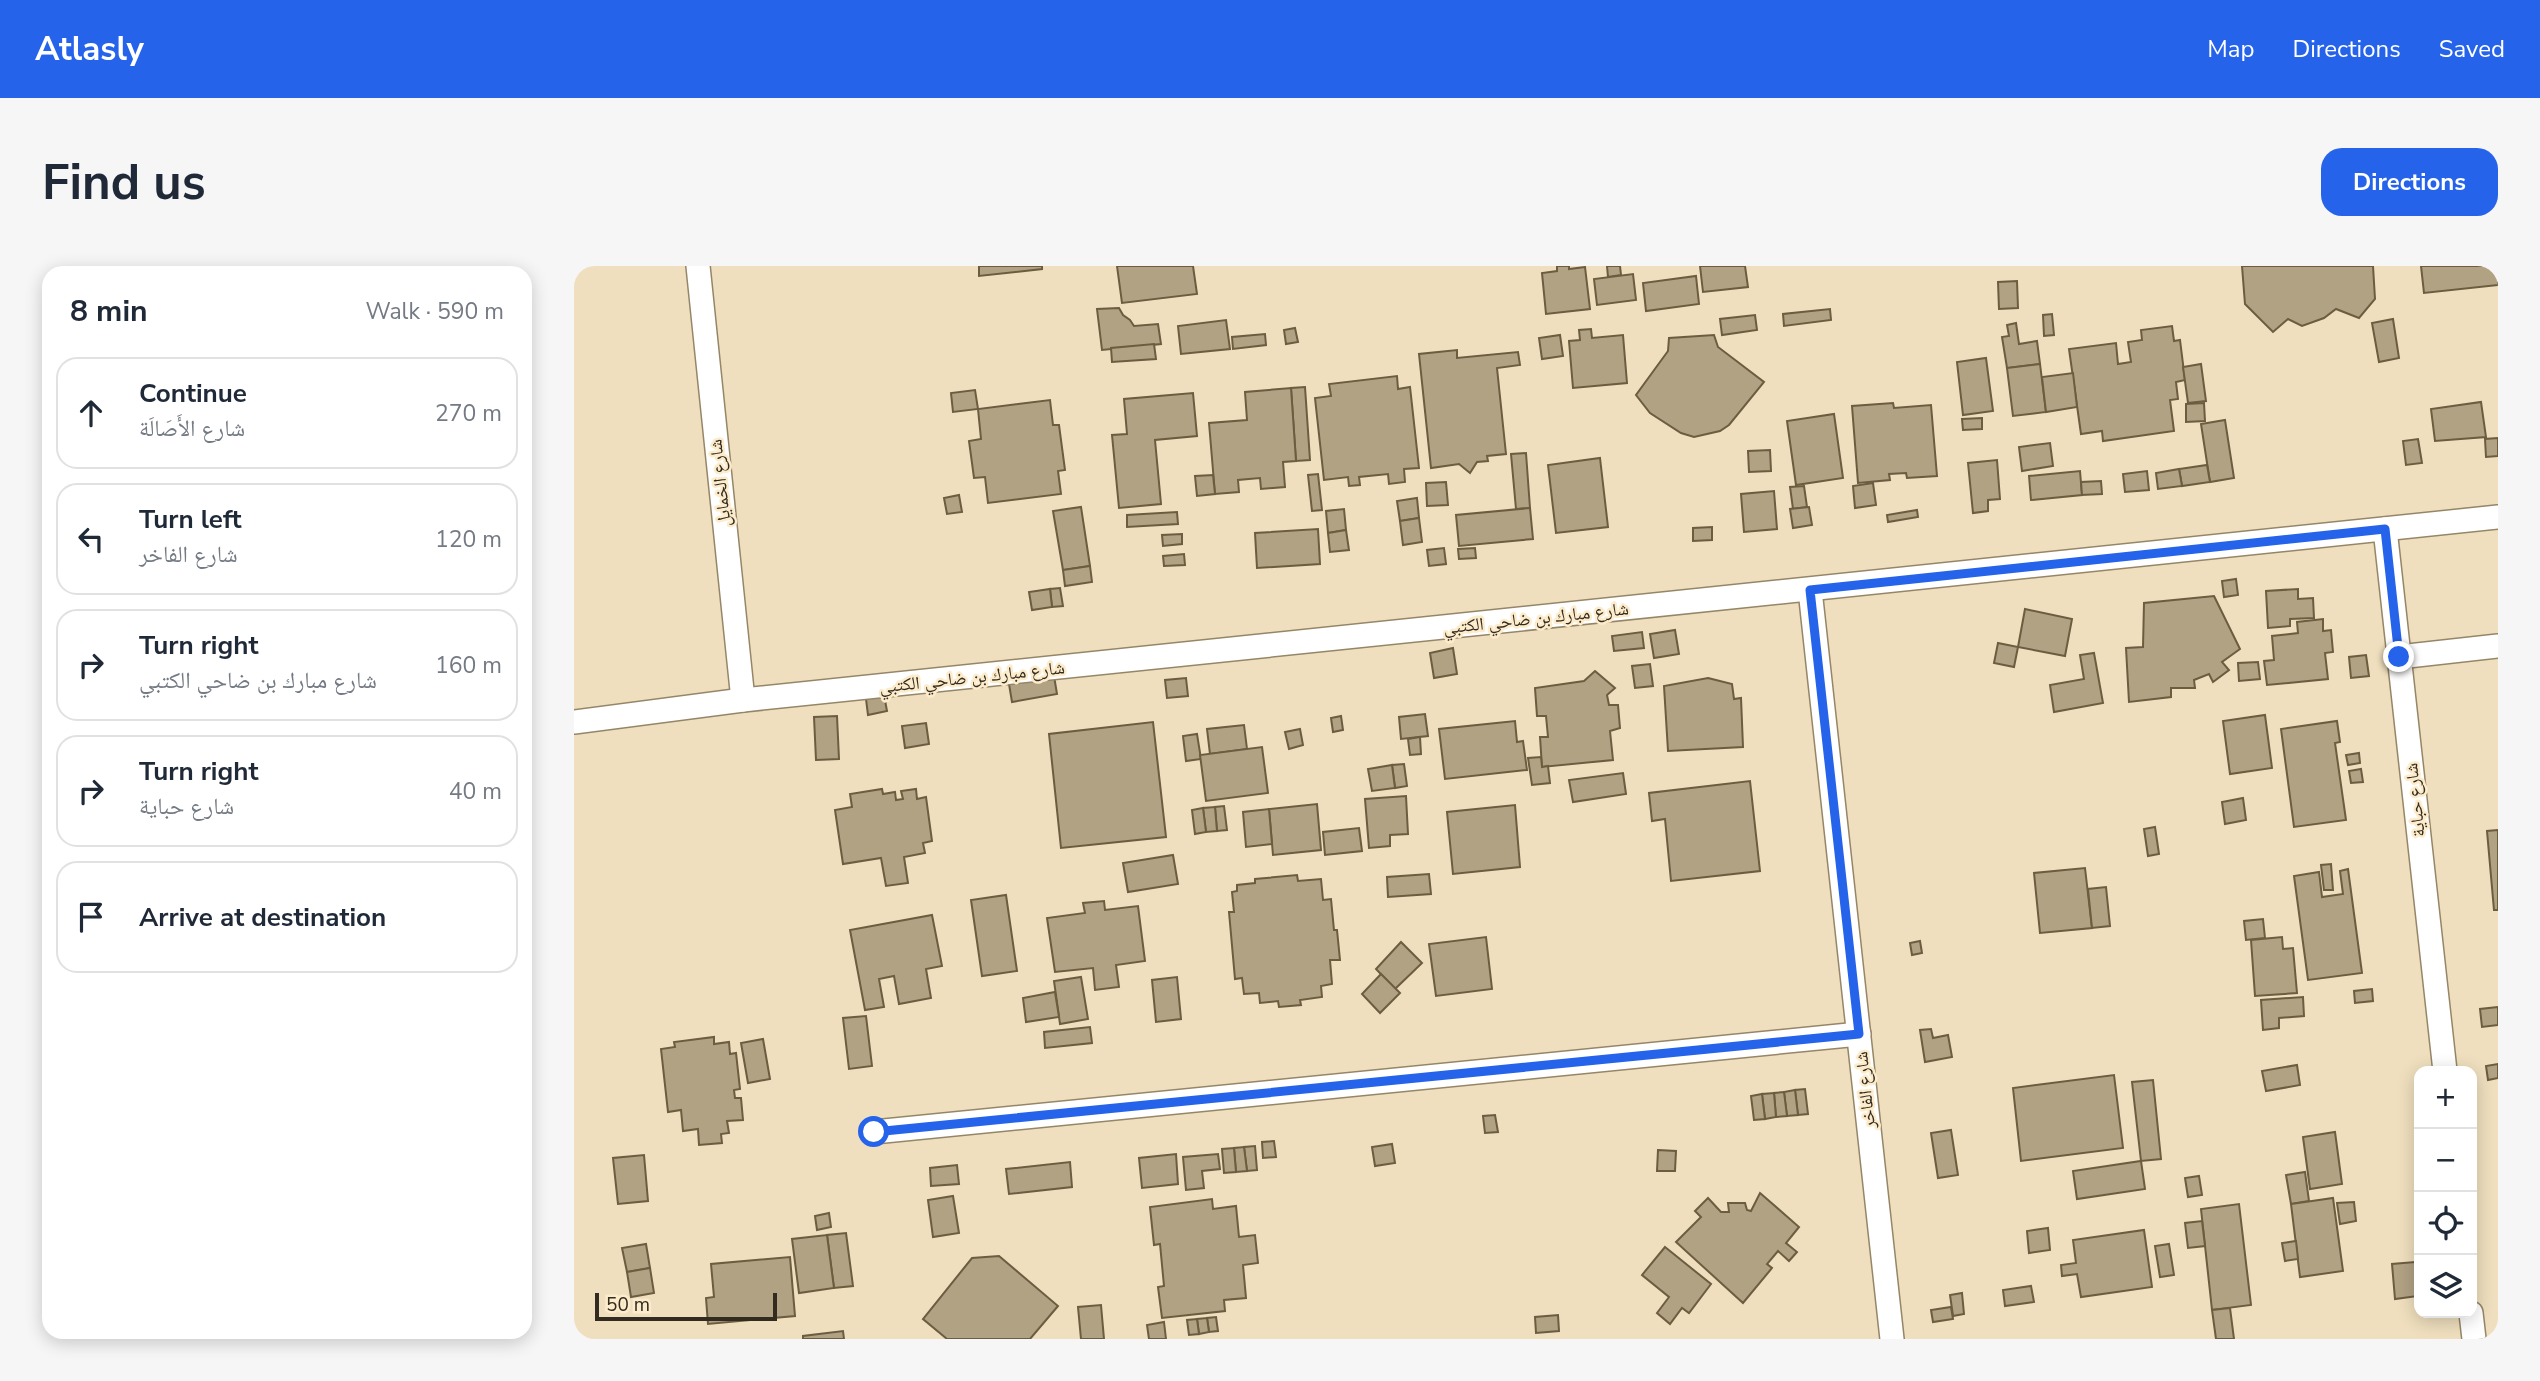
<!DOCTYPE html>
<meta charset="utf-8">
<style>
:root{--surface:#fff;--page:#f6f6f7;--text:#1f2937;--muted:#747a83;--line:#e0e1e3;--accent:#2563eb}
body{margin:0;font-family:"Nunito Sans","Noto Naskh Arabic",sans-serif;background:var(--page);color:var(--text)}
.controls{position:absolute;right:21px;bottom:21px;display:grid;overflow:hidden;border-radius:14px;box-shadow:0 4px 18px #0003}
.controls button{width:63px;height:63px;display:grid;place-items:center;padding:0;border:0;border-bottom:2px solid var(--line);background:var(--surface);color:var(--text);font:35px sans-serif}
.scale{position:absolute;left:21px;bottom:18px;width:182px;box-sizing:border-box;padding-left:7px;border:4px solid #322b1f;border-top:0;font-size:19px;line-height:24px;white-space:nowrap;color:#322b1f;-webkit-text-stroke:5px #fdeccb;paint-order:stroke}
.stop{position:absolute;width:21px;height:21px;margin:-16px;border:5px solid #2563eb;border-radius:50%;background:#fff}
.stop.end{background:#2563eb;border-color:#fff;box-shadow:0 2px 7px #0008}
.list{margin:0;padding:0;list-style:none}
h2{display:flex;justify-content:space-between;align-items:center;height:91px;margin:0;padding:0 28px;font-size:30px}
h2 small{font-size:23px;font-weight:400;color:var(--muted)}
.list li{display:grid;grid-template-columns:46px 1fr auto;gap:21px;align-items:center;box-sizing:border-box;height:112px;margin:0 14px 14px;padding:0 14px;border:2px solid var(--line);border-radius:21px}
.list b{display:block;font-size:26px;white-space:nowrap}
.list p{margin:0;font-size:23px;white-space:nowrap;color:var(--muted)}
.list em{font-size:23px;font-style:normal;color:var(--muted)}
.icon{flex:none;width:38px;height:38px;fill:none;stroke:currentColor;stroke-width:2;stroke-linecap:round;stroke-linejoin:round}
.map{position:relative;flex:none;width:1924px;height:1073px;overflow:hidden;border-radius:21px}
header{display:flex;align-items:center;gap:42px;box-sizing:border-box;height:98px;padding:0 35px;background:var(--accent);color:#fff}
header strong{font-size:33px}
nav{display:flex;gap:38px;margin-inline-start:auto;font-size:24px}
.intro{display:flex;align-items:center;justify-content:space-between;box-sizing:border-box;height:168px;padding:0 42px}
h1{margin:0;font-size:49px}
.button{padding:18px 32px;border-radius:21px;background:var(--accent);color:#fff;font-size:24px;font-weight:700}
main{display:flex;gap:42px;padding:0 42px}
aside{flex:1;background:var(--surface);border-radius:21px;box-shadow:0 4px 18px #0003}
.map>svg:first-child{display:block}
</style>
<header>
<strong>Atlasly</strong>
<nav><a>Map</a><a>Directions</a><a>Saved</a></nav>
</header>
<div class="intro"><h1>Find us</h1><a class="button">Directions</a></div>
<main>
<aside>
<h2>8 min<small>Walk · 590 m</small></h2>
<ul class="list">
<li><svg class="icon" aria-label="ahead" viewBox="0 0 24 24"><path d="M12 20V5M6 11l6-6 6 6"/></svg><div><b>Continue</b><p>شارع الأَصَالَة</p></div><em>270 m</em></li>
<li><svg class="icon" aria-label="left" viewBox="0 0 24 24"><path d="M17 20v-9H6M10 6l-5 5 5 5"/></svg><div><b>Turn left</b><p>شارع الفاخر</p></div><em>120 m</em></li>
<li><svg class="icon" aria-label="right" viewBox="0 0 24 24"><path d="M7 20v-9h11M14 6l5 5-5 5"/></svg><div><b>Turn right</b><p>شارع مبارك بن ضاحي الكتبي</p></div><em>160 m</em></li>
<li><svg class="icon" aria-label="right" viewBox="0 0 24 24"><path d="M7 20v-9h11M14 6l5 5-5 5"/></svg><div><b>Turn right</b><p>شارع حباية</p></div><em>40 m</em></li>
<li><svg class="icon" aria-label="arrive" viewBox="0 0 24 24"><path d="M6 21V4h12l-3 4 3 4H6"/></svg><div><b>Arrive at destination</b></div></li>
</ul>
</aside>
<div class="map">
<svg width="1924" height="1073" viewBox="0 0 1924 1073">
<rect width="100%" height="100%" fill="#efdfbe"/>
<g fill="#b2a284" stroke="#6c5d41" stroke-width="2">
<polygon points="405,0 468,0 468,3 405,10"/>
<polygon points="543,0 619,0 623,28 548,37"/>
<polygon points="983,0 995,0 995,3 1011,1 1016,43 972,48 968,7 983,5"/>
<polygon points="1033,0 1046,0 1047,9 1034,11"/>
<polygon points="1126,0 1171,0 1174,21 1129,26"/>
<polygon points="1668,0 1799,0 1801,33 1785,52 1762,43 1750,52 1728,60 1714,53 1699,66 1671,38"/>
<polygon points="1847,0 1924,0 1924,19 1850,27"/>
<polygon points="1059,8 1062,34 1023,39 1020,13"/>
<polygon points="1122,10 1125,38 1072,45 1069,17"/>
<polygon points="1443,15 1444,42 1425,43 1424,16"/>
<polygon points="545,42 549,49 556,54 560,60 584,58 587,78 528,84 523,43"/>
<polygon points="1256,43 1257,54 1210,60 1209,48"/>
<polygon points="1478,48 1480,69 1470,70 1469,49"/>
<polygon points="1181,49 1183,64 1148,69 1146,53"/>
<polygon points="1819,53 1825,92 1805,96 1798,57"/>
<polygon points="652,54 656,83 607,88 604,60"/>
<polygon points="1442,57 1445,78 1463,75 1466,98 1433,102 1428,71 1435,70 1433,59"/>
<polygon points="1598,60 1600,75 1606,74 1611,114 1602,116 1604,133 1596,134 1600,165 1529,175 1528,165 1507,168 1495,83 1542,77 1544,98 1557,96 1554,76 1568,74 1567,64"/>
<polygon points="721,62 724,76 712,78 710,64"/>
<polygon points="1017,63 1018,72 1049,69 1053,117 999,122 995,75 1006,74 1005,64"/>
<polygon points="691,68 692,79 659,83 658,71"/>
<polygon points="986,69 989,90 968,93 965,72"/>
<polygon points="1140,69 1144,81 1190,116 1155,159 1146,165 1120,171 1107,167 1076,147 1062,129 1094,85 1095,72"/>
<polygon points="580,78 582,93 538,96 537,82"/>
<polygon points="883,84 883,92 944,86 946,99 923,102 932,188 913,190 914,195 903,196 896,207 885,198 857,202 845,88"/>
<polygon points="1412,92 1419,145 1389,149 1383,96"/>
<polygon points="1466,98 1472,146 1439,150 1433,102"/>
<polygon points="1627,98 1632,135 1614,137 1609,101"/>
<polygon points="1499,107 1503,141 1472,146 1468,111"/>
<polygon points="823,110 824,123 836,121 845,202 830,203 831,216 815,218 814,208 785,211 786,219 775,220 774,211 750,214 741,132 757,130 755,118"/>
<polygon points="731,121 736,194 722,195 717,122"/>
<polygon points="717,122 722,195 709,196 711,221 687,223 686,212 664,214 665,226 641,228 635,157 673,154 671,126"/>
<polygon points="401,124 404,143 379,146 377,127"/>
<polygon points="619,127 623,170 581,174 587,238 545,242 538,169 553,168 550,133"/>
<polygon points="476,134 479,159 485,159 491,204 484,205 487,228 414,237 411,211 400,212 395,175 407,173 404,143"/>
<polygon points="1907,136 1912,171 1861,175 1857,143"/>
<polygon points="1319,137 1320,142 1357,139 1363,210 1333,212 1332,207 1315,208 1316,214 1284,217 1278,140"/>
<polygon points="1630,137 1631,155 1612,156 1612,138"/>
<polygon points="1260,148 1269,212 1222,219 1213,155"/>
<polygon points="1408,152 1408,163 1389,164 1388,153"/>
<polygon points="1651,154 1660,212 1636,216 1627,158"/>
<polygon points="1924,172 1924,190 1912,191 1911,173"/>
<polygon points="1844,173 1848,197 1832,199 1829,175"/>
<polygon points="1476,177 1479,200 1448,205 1445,181"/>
<polygon points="1196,184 1197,205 1175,206 1174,185"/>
<polygon points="952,187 956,242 942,243 937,188"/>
<polygon points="1026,192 1034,261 982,267 974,199"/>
<polygon points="1423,194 1426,233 1414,234 1414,245 1399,247 1394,197"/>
<polygon points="1633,199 1636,216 1608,220 1605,203"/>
<polygon points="1605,203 1608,220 1584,223 1582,207"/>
<polygon points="1506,205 1508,229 1457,234 1455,210"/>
<polygon points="1573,205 1575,224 1551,226 1549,208"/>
<polygon points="744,208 748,244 738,245 734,209"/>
<polygon points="639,209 641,228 623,230 621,210"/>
<polygon points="1527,215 1528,228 1508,229 1507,216"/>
<polygon points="872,216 874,239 853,240 852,217"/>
<polygon points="1299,217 1302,239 1281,242 1279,220"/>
<polygon points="1230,220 1233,241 1219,243 1216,221"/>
<polygon points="1200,225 1203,263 1170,266 1167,228"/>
<polygon points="385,229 388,246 373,248 370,232"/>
<polygon points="843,232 845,252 826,255 823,235"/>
<polygon points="507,241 516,300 489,304 479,245"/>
<polygon points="1235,241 1238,259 1219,262 1216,243"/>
<polygon points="956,242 959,273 885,280 882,249"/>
<polygon points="770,243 772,264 754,267 752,245"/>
<polygon points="1343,244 1344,251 1314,256 1313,249"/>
<polygon points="603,246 604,258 553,261 553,249"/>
<polygon points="845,252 848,276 829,279 826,255"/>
<polygon points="1138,261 1138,274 1119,275 1119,262"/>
<polygon points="744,263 746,298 683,302 681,267"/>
<polygon points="772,264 775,284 756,286 754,267"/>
<polygon points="608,268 608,278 589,280 588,269"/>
<polygon points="870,282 872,298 855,300 853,284"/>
<polygon points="901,282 902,292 885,293 884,283"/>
<polygon points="610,288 611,299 590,300 589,290"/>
<polygon points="516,300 518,316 491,320 489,304"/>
<polygon points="1662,313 1664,329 1650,331 1648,315"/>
<polygon points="486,322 489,340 478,341 476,323"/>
<polygon points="476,323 478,341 458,344 455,326"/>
<polygon points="1724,323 1724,333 1739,332 1740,352 1716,353 1716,360 1694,362 1692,325"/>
<polygon points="1640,330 1666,383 1648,396 1655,404 1639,416 1635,408 1620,414 1621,422 1597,422 1597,431 1555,436 1552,382 1569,381 1570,337"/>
<polygon points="1451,343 1498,353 1491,390 1444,381"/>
<polygon points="1749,353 1749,365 1757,364 1759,386 1751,387 1754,413 1693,419 1690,395 1700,394 1698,370 1724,367 1723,356"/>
<polygon points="1101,364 1105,388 1080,392 1076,368"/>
<polygon points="1068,366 1070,382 1040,385 1038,370"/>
<polygon points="1424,377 1444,381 1440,401 1420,397"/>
<polygon points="879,382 883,408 860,412 856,387"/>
<polygon points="1520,387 1529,437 1480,446 1476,419 1510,413 1506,389"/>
<polygon points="1792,389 1795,410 1777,412 1775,391"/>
<polygon points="1684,396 1686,413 1665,415 1664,397"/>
<polygon points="1076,398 1079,420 1061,422 1058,400"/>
<polygon points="1021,405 1041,422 1033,429 1035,439 1044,439 1046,462 1036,465 1039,494 968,501 966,471 974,471 972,450 963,450 961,422 1010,415"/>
<polygon points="480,410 483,428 438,436 435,418"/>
<polygon points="612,412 614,430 593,432 591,414"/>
<polygon points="1134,412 1158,418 1160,433 1167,432 1169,481 1094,485 1090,420"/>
<polygon points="310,429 313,445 294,449 292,433"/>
<polygon points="851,448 854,470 827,473 825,451"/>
<polygon points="1691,449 1698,502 1656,508 1649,455"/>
<polygon points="263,450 265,493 242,494 240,451"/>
<polygon points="767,450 769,464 759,466 757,452"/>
<polygon points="941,455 943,476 949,475 953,504 871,513 865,463"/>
<polygon points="1763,455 1766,476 1761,477 1772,554 1720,561 1707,463"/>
<polygon points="579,456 592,571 487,582 475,468"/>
<polygon points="352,457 355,478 331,482 328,460"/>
<polygon points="670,459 673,483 636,488 633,463"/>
<polygon points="726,463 729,479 715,483 711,466"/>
<polygon points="623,468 627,493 612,495 609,470"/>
<polygon points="846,471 847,488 836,489 834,473"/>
<polygon points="688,481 694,527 632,535 626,489"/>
<polygon points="1785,487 1786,497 1774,499 1772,489"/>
<polygon points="967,491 968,501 974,500 976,517 958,519 954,492"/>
<polygon points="830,498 833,520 821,522 818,499"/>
<polygon points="818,499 821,522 798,525 794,503"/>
<polygon points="1787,503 1789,516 1777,517 1775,505"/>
<polygon points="1049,507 1052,528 999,536 995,514"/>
<polygon points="1176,515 1186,605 1097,615 1091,553 1078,555 1075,527"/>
<polygon points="308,523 309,528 321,526 322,534 329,533 327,525 342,523 343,533 352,531 358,575 349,577 351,587 330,591 334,617 312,620 307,592 269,598 261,544 278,541 276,528"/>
<polygon points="832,530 834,568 816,569 816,580 795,582 791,533"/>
<polygon points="1669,532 1672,554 1651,558 1648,536"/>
<polygon points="743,538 747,584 699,589 695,543"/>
<polygon points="941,539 946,601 879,608 873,546"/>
<polygon points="650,540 653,564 643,565 641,541"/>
<polygon points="641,541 643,565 632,566 629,542"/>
<polygon points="629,542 632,566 621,568 618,544"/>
<polygon points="695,543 698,578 672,581 669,546"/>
<polygon points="1581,561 1585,588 1574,590 1570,563"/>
<polygon points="785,562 788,585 751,589 749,566"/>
<polygon points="1924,564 1924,644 1920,644 1913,565"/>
<polygon points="599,589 604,618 554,626 549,597"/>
<polygon points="1757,598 1759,624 1750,624 1747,599"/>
<polygon points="1511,602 1518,662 1466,667 1460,607"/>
<polygon points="1774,603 1788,707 1734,714 1720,610 1745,606 1748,631 1769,628 1766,605"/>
<polygon points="855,608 857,628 814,631 813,611"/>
<polygon points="723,609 724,615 747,613 749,634 757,633 760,664 763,664 766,694 756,694 758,718 747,720 748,731 726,734 727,739 705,741 704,735 686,737 685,727 670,728 668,712 661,713 655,646 660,646 658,626 663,625 663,619 681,617 681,613"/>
<polygon points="1532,621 1536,660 1518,662 1514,623"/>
<polygon points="432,629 443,705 408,710 397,634"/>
<polygon points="530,635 531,644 564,640 571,695 542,699 545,721 521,724 519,702 481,706 473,652 511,647 509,637"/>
<polygon points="358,649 368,700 352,703 357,732 325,738 320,710 305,713 310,741 291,744 276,664"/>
<polygon points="1689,653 1691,672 1672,674 1670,655"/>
<polygon points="912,671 918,723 862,730 855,678"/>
<polygon points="1708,671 1709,683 1719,682 1723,727 1681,730 1677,674"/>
<polygon points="1346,675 1348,687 1338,689 1336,677"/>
<polygon points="827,676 848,697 821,723 802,703"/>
<polygon points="807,708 826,727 806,747 788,728"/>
<polygon points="507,711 514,753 486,758 480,715"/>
<polygon points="603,711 607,753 582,756 578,714"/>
<polygon points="1798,723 1799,735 1781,737 1780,725"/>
<polygon points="481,726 485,751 452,756 449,732"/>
<polygon points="1729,731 1730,750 1705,752 1705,762 1689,764 1687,734"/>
<polygon points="1924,741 1924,759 1908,761 1906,743"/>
<polygon points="292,750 298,800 275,803 269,752"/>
<polygon points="516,761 518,777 471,782 470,766"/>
<polygon points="1357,763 1359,772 1374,769 1378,791 1351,796 1346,764"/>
<polygon points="140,771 140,778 155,776 156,788 162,787 166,823 160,824 161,832 167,832 169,854 153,855 155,867 147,868 148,877 125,879 124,863 109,865 107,844 94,846 87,783 101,781 100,776"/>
<polygon points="189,773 196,813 174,817 167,777"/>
<polygon points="1924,798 1924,812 1914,814 1912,800"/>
<polygon points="1723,799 1726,819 1692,825 1688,805"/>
<polygon points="1540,809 1549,882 1447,895 1439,822"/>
<polygon points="1579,814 1587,893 1567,895 1558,816"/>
<polygon points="1231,823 1234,848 1224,849 1221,824"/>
<polygon points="1221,824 1224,849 1213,850 1210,826"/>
<polygon points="1210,826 1213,850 1202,851 1200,827"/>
<polygon points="1200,827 1202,851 1191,853 1188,828"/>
<polygon points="1188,828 1191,853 1180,854 1177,830"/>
<polygon points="921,849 924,866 911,867 909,850"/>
<polygon points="1377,864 1384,909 1364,912 1357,867"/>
<polygon points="1761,866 1768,918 1736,923 1729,871"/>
<polygon points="700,875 702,891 689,892 688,876"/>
<polygon points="818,878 821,897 801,900 798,881"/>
<polygon points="681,880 683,904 673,905 670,881"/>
<polygon points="670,881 673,905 662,906 660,882"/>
<polygon points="660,882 662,906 650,907 648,883"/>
<polygon points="1084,884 1102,885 1101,905 1083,905"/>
<polygon points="602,888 604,918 568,922 565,892"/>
<polygon points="644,888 646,903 628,905 630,922 612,924 609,891"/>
<polygon points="70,889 74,935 44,938 39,892"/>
<polygon points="1567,895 1571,923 1503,933 1499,905"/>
<polygon points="496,896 498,921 435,928 432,903"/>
<polygon points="383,899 385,918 357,920 356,902"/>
<polygon points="1731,906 1735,935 1717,938 1712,909"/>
<polygon points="1625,910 1628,929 1614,931 1611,912"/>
<polygon points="1186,927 1225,961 1212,977 1223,986 1215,995 1204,985 1193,998 1198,1002 1169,1037 1102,976 1127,951 1121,945 1134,932 1147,946 1155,946 1154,937 1171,937 1173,944 1177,945"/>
<polygon points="379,930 385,967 359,971 354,934"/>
<polygon points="1759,932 1769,1005 1726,1011 1717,938"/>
<polygon points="638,933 639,943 662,940 665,971 681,969 684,997 669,999 672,1032 650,1034 651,1045 588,1052 584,1021 590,1020 586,978 580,979 576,941"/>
<polygon points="1780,936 1782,955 1766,958 1763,937"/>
<polygon points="1665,938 1677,1039 1638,1044 1627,943"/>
<polygon points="255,947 257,961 243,964 241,950"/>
<polygon points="1628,955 1631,980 1614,982 1611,957"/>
<polygon points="1474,962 1476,984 1455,987 1453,965"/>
<polygon points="1570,964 1578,1021 1507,1031 1503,1008 1488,1010 1487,999 1502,997 1499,974"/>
<polygon points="272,967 279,1020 260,1022 253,969"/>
<polygon points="253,969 260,1022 225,1027 218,973"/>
<polygon points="1722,975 1724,993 1711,995 1708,977"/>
<polygon points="72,978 76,1002 53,1006 48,982"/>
<polygon points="1595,978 1600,1009 1586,1011 1581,980"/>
<polygon points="1091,981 1137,1018 1115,1047 1108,1042 1096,1058 1083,1047 1095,1031 1068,1009"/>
<polygon points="425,990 484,1040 456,1073 373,1073 349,1053 398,992"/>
<polygon points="216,991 221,1050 134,1058 132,1032 140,1031 137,998"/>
<polygon points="1841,996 1844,1030 1821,1033 1818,998"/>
<polygon points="76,1002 80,1027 57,1031 53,1006"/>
<polygon points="1457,1020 1460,1036 1431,1040 1429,1024"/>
<polygon points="1388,1027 1390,1048 1379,1050 1376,1029"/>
<polygon points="527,1039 530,1073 507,1073 504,1041"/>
<polygon points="1377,1041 1379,1053 1359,1056 1357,1044"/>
<polygon points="1656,1042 1660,1073 1642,1073 1638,1044"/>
<polygon points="984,1049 985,1065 962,1067 961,1051"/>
<polygon points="642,1051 644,1065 635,1066 633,1052"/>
<polygon points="633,1052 635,1066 625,1068 623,1053"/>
<polygon points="623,1053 625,1068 615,1069 613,1054"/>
<polygon points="590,1056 592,1073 575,1073 573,1059"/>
<polygon points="269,1065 270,1073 229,1073 229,1070"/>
</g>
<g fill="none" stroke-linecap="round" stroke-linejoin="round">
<defs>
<g id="street">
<polyline points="124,0 169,434"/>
<polyline points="1811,263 1871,805"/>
<polyline points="1236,324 1318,1073"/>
<polyline points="1825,391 1924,380"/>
<polyline points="0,456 169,434 1924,251"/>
<polyline points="300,866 1285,768"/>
<polyline points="1897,1047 1900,1073"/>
</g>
</defs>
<use href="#street" stroke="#958668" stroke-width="26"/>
<use href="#street" stroke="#fff" stroke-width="23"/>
</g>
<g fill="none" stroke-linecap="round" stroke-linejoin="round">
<polyline stroke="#2563eb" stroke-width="9" points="300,866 1285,768 1236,324 1811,263 1825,391"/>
</g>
<g text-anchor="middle" stroke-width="5" stroke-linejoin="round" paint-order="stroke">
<g font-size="18" fill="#322b1f" stroke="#fdeccb">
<text transform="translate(146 217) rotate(-96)" y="6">شارع الخمايل</text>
<text transform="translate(962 352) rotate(-6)" y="6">شارع مبارك بن ضاحي الكتبي</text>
<text transform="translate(398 411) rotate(-6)" y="6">شارع مبارك بن ضاحي الكتبي</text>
<text transform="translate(1841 534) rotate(-96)" y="6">شارع حباية</text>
<text transform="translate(1291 824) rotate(-96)" y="6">شارع الفاخر</text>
</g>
</g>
</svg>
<div class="controls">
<button>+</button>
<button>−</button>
<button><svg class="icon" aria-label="locate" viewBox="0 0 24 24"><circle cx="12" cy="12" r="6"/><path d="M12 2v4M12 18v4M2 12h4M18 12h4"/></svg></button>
<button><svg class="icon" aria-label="layers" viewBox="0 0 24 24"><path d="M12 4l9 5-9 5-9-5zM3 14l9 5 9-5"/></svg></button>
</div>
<div class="scale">50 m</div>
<div class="stop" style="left:300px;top:866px"></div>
<div class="stop end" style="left:1825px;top:391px"></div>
</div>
</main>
